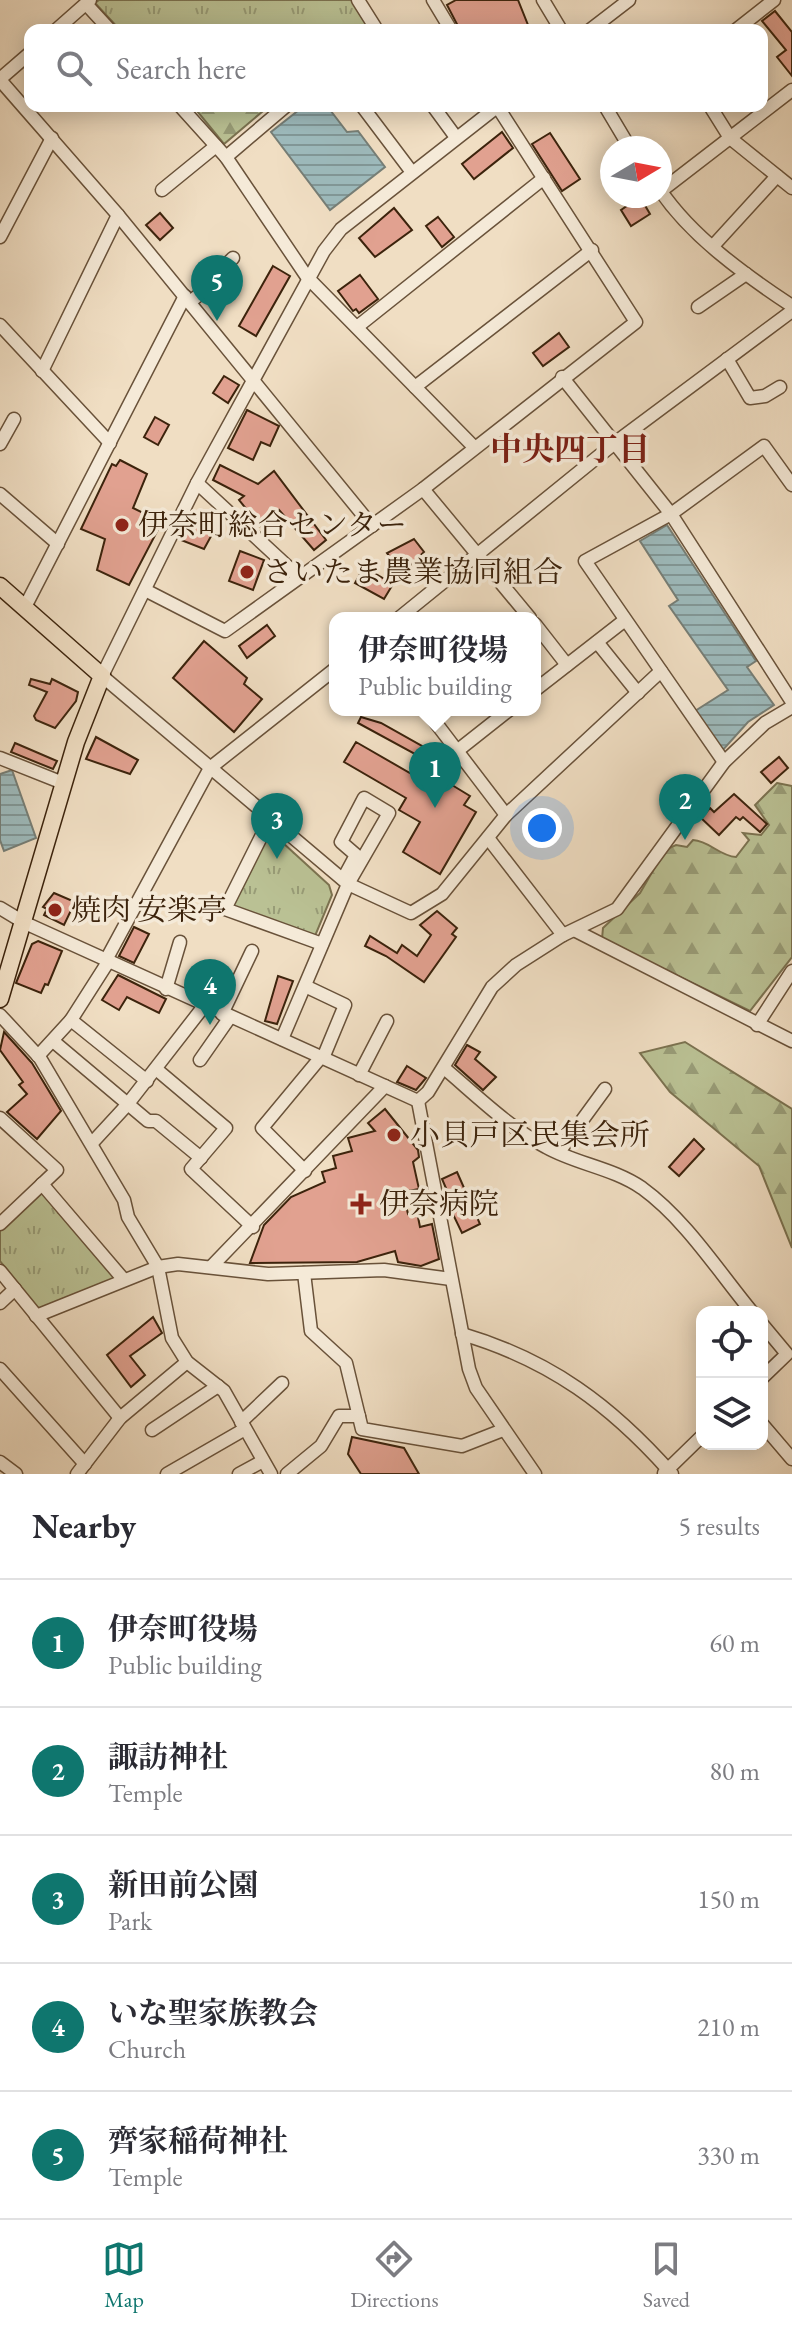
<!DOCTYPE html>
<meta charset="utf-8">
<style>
:root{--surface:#fff;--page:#f2f2f3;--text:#2b2b33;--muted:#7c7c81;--line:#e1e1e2;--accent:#0f766e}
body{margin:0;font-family:"EB Garamond","Noto Serif JP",serif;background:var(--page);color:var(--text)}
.controls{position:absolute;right:24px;bottom:24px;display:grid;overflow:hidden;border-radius:16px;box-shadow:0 4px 20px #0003}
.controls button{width:72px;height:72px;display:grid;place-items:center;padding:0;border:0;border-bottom:2px solid var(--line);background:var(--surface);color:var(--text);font:40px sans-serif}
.compass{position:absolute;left:600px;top:136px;width:72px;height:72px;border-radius:50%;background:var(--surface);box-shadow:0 4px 20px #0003;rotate:80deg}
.you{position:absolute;left:542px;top:828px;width:28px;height:28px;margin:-20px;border:6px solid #fff;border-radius:50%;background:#1a73e8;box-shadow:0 0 0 12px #1a73e833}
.badge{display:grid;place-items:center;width:52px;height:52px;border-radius:50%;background:var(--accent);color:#fff;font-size:26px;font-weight:700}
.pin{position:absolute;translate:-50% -66px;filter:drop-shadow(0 2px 4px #0008)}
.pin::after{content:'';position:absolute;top:42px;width:28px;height:24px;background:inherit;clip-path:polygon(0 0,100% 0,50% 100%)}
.popup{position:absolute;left:329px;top:612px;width:212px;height:104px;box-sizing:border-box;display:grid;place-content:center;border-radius:16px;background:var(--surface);filter:drop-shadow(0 2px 6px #0005);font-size:26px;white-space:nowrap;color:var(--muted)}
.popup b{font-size:30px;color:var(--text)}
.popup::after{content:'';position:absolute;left:50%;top:100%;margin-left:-16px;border:16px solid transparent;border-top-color:var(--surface)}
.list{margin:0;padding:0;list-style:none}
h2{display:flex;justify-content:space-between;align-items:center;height:104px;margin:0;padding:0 32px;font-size:34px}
h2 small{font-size:26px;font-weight:400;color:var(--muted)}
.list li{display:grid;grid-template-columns:52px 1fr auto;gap:24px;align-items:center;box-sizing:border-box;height:128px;padding:0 32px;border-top:2px solid var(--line)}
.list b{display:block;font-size:30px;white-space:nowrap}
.list p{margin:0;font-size:26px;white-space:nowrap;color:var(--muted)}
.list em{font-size:26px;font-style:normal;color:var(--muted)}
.icon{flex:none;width:44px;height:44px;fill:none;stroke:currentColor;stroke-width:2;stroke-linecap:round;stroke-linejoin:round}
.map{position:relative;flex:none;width:792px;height:1474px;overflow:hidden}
.search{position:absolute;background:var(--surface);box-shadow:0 4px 20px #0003;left:24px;right:24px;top:24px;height:88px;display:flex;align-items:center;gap:20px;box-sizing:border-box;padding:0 28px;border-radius:16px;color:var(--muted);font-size:30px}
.sheet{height:744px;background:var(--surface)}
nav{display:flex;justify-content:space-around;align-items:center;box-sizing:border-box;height:112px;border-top:2px solid var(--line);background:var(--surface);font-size:22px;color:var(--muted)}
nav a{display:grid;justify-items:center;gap:4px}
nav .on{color:var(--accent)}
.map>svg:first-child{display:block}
</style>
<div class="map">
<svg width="792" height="1474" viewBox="0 0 792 1474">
<defs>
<pattern id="grass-tufts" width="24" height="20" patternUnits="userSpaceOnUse" patternTransform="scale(2)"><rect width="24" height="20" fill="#bac194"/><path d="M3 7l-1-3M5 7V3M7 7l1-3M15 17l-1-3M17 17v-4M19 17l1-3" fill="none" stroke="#989c77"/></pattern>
<pattern id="forest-firs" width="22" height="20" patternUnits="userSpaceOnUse" patternTransform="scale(2)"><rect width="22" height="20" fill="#bac194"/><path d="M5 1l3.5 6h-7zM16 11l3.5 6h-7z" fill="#989c77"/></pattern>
<pattern id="water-rules" width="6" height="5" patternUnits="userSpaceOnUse" patternTransform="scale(2)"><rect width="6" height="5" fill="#9dbabc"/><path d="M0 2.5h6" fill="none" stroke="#819797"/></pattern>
</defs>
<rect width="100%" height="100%" fill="#f0dec3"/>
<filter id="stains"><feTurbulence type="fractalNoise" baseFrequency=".0025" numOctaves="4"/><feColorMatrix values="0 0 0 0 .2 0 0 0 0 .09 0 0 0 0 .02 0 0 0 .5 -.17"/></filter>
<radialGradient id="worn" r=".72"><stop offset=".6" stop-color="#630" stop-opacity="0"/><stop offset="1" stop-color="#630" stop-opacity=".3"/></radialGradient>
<g fill="url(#grass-tufts)" stroke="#7b7250" stroke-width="2">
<polygon points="99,0 353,0 370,27 120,30 95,3"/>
<polygon points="271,832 329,885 332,895 315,936 233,907 231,903 267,834"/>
<polygon points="44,1189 116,1279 38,1309 0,1261 0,1231"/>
</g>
<g fill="url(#forest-firs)" stroke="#7b7250" stroke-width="2">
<polygon points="193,106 269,106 224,144"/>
<path d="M 777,783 L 792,786 L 792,957 L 750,1011 L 602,939 L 603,928 L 640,893 L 665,850 L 676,845 L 687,847 L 693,840 C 710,841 719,856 736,857 L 749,840 L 743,833 L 761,835 L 769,825 L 755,805 Z"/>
<polygon points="685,1042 792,1109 792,1248 759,1166 670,1092 640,1053"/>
</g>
<g fill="url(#water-rules)" stroke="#767e76" stroke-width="2">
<polygon points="304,106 327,106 347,132 358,131 385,167 330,210 271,132"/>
<polygon points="667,525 756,661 747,667 774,705 748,722 722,751 695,711 728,690 669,606 678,600 640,541"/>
<polygon points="12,770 36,838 4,851 0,840 0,774"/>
</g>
<g fill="#e1a190" stroke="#3c230c" stroke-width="2">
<polygon points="456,0 518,0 530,30 460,30 447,5"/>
<polygon points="775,11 792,32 792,76 777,57 786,50 762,21"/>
<polygon points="502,132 513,148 474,179 462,164"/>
<polygon points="550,133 580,179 562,191 532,144"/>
<polygon points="640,197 650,214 631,226 621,210"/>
<polygon points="394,208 412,230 375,257 359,238"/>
<polygon points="160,213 173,228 160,240 146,225"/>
<polygon points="438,217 454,237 442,247 426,226"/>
<polygon points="273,266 290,276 256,336 239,326"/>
<polygon points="360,275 378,299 359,313 356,309 353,311 338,291"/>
<polygon points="559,333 569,347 543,366 533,353"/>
<polygon points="224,376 239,385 228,403 213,393"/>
<polygon points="247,410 279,426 270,446 261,442 253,460 228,448"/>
<polygon points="155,417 169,425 158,445 144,437"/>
<polygon points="120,460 147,474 133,508 162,522 129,585 97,570 105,539 81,529 112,464 116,466"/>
<polygon points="220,465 258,484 274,471 326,540 314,550 279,510 260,526 239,500 244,496 213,480"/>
<polygon points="193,517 215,529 204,549 181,540"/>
<polygon points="414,539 424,552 402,573 387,553"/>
<polygon points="240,551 264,560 253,590 229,581"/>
<polygon points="364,567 393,584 384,599 355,583"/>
<polygon points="267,625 275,636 247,658 239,646"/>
<polygon points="204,641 247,678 244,684 262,699 234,732 173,678"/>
<polygon points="31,679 50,684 52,679 78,692 76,701 55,728 36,720 34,716 47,692 29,685"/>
<polygon points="361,717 381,723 429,750 424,759 358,723"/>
<polygon points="96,737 138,760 130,774 86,759"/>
<polygon points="356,742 441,791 447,782 470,796 464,805 476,812 440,874 403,852 420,822 399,810 406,798 344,762"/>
<polygon points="15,743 57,761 53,769 11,752"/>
<polygon points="779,757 788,768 771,783 761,772"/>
<polygon points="734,794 767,824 760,832 743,817 740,820 736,817 719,835 701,818 710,808 714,812"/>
<polygon points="54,893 75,902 64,925 44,915 47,909 43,907"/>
<polygon points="437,911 457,928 452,934 456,937 424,982 386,956 365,946 370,936 397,953 402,945 417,956 431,935 420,925"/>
<polygon points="134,927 149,934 134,963 119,956"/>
<polygon points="38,941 62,951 48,985 45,984 41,993 16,983 32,944"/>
<polygon points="118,975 166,999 159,1013 127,997 119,1010 102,1000"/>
<polygon points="278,976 293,981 277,1024 265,1021"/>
<polygon points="4,1032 32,1063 61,1111 37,1139 7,1112 27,1094 19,1085 23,1082 0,1050"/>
<polygon points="467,1045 480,1052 475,1059 496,1077 483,1090 455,1065"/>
<polygon points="407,1066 426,1078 416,1090 397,1082"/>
<polygon points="385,1109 418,1150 419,1157 413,1162 419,1189 403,1192 408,1214 417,1212 420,1227 432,1224 439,1259 421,1266 398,1262 395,1251 357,1262 250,1263 264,1225 291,1197 325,1182 322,1172 336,1168 333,1156 352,1151 348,1138 375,1131 368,1123"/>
<polygon points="694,1139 704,1149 679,1176 669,1167"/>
<polygon points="457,1172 480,1224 462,1233 448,1204 452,1202 442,1179"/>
<polygon points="153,1317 162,1333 130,1356 145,1375 131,1387 107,1355"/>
<polygon points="352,1437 404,1448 419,1474 361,1474 348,1454"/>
</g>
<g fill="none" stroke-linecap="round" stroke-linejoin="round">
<defs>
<g id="minor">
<polyline points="358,0 375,27 373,30"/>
<polyline points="433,0 451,30"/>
<polyline points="543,0 561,30"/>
<polyline points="86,4 110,30"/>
<polyline points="56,30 90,0"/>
<polyline points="590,30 629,0"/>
<polyline points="736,30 774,0"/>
<polyline points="0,79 30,53"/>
<polyline points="0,80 118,215 372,526"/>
<polyline points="180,106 226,157 307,277 474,447"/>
<polyline points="362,106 411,171"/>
<polyline points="433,106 455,136"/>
<polyline points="605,106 630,148"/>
<polyline points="710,106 730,138 792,188"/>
<polyline points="226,157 286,106"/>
<polyline points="162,190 216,146"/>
<path d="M 660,190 C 692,237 745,275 792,306"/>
<polyline points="661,191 792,90"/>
<polyline points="0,237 52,138"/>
<polyline points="713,246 777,176"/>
<polyline points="190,302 220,278 219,272 233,258"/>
<polyline points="698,307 746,274"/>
<polyline points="0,325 110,443"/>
<polyline points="357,327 544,178"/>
<polyline points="727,359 750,398 765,396 780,387"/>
<polyline points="42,371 118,215"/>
<polyline points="562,377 671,514 792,702"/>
<polyline points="415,387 592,250"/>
<polyline points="0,444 14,419"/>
<polyline points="197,483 299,577"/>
<polyline points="423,489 530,618"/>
<polyline points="0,494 58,544"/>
<polyline points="145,590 225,631 423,489 636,322 497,106"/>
<polyline points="25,607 185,296"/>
<polyline points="399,618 616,442 792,311"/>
<polyline points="535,624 567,665"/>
<polyline points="597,642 638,693"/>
<polyline points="535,690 625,620"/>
<polyline points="426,710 506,815 442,894 411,913 348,884 102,676 197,483 324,251 341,229 498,106"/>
<polyline points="457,751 509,710"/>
<polyline points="0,758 63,783"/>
<polyline points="724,762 585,561 671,514 764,446 792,485"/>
<polyline points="506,815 661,671"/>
<polyline points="270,819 225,909 322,944"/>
<polyline points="488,838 563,935"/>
<polyline points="0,908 25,923 418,1101"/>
<polyline points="576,931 792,1041"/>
<polyline points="106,960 210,768 335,669"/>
<polyline points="305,986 345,1005 323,1058"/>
<polyline points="166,989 180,942"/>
<polyline points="222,1014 252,951"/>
<polyline points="0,1015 40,1058 124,1200 128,1217 158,1267 172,1338 187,1362 224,1391 271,1474"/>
<polyline points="71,1020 147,1081"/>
<polyline points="757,1025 792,971"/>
<polyline points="282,1039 348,884 389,813 364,798 341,842 356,855 343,879"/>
<polyline points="53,1041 148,1121 156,1121 201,1158"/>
<polyline points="38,1056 71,1020 108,962"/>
<polyline points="200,1060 230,1017"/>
<path d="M 444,1068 C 476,1095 508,1127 546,1147 C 576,1164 613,1168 642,1188 C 686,1220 718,1271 752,1312"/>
<polyline points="156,1069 226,1128 191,1169 253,1227"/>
<polyline points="359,1075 387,1021"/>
<polyline points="418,1101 428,1092 492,987 516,965 563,935 617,909 724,762 765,723 792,707"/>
<polyline points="418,1101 469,1369 476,1388 535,1474"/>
<polyline points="0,1118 57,1170 0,1224"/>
<polyline points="92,1143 127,1105 204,1006"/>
<polyline points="559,1152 605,1089"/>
<polyline points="305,1171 262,1128 321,1057"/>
<polyline points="42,1184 124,1280"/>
<polyline points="212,1266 385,1086"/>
<polyline points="0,1271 120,1418"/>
<polyline points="304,1273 311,1331 346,1363 362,1429 462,1446 503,1430"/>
<polyline points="0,1303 15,1289"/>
<polyline points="36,1316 158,1267 178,1264 268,1274 384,1270 451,1279"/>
<polyline points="762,1324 787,1354 762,1378"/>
<path d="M 462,1334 C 550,1360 611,1405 672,1474"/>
<polyline points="0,1369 85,1464"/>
<polyline points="241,1422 282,1383"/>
<polyline points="762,1424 792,1459"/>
<polyline points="152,1430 218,1386"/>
<polyline points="0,1462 16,1474"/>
<polyline points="664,1473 702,1436"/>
<polyline points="77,1474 120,1418 187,1362"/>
<polyline points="167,1474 245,1429"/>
<polyline points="239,1474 263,1461"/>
<polyline points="287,1474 321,1446 339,1416 359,1416"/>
</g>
<polyline id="major" points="0,586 102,676 76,742 0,999"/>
</defs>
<use href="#minor" stroke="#69523a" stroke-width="15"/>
<use href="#major" stroke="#3c230c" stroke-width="19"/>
<use href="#minor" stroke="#f5ead8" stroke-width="12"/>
<use href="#major" stroke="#f0dec3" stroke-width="16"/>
</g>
<g fill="#8f2418" stroke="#f5ead8" stroke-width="3">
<circle cx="122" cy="525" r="8"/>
<circle cx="247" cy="572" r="8"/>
<circle cx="55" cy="910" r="8"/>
<circle cx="394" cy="1135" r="8"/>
<path d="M357 1192h8v8h8v8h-8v8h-8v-8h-8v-8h8z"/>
</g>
<g text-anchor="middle" stroke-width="7" stroke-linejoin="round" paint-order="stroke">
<g font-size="30" fill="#3c230c" stroke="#f5ead8" text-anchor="start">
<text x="138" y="535">伊奈町総合センター</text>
<text x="263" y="582">さいたま農業協同組合</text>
<text x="71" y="920">焼肉 安楽亭</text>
<text x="410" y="1145">小貝戸区民集会所</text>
<text x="379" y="1214">伊奈病院</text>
</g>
<g font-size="32" font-weight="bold" fill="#7a1f14" stroke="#f5ead8">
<text x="570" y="460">中央四丁目</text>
</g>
</g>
<rect width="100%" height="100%" filter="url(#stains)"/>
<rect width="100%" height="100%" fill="url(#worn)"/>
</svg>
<div class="controls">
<button><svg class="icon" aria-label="locate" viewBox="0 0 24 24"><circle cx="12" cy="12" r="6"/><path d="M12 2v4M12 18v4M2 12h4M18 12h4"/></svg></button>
<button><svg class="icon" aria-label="layers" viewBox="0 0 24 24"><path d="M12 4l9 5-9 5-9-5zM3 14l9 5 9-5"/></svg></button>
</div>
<svg class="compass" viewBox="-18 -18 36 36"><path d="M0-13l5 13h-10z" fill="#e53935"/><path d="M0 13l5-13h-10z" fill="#7c7c81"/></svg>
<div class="you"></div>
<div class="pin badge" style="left:435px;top:808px">1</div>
<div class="popup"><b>伊奈町役場</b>Public building</div>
<div class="pin badge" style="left:685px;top:840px">2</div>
<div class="pin badge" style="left:277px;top:859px">3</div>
<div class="pin badge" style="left:210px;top:1025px">4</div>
<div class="pin badge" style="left:217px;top:321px">5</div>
<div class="search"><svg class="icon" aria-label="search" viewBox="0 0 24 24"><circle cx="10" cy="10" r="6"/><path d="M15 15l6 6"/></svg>Search here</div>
</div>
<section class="sheet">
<h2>Nearby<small>5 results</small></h2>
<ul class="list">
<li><span class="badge">1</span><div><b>伊奈町役場</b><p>Public building</p></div><em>60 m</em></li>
<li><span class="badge">2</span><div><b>諏訪神社</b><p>Temple</p></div><em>80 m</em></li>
<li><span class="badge">3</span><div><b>新田前公園</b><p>Park</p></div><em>150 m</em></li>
<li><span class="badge">4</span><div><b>いな聖家族教会</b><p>Church</p></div><em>210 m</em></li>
<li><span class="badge">5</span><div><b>齊家稲荷神社</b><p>Temple</p></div><em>330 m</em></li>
</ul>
</section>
<nav>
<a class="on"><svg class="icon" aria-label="map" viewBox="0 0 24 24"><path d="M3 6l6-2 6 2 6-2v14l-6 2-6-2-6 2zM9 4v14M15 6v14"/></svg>Map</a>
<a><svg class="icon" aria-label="directions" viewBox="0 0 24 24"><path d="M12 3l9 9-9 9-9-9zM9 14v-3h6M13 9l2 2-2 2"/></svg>Directions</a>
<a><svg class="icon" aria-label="saved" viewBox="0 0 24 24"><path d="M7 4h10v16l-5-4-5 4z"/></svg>Saved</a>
</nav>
